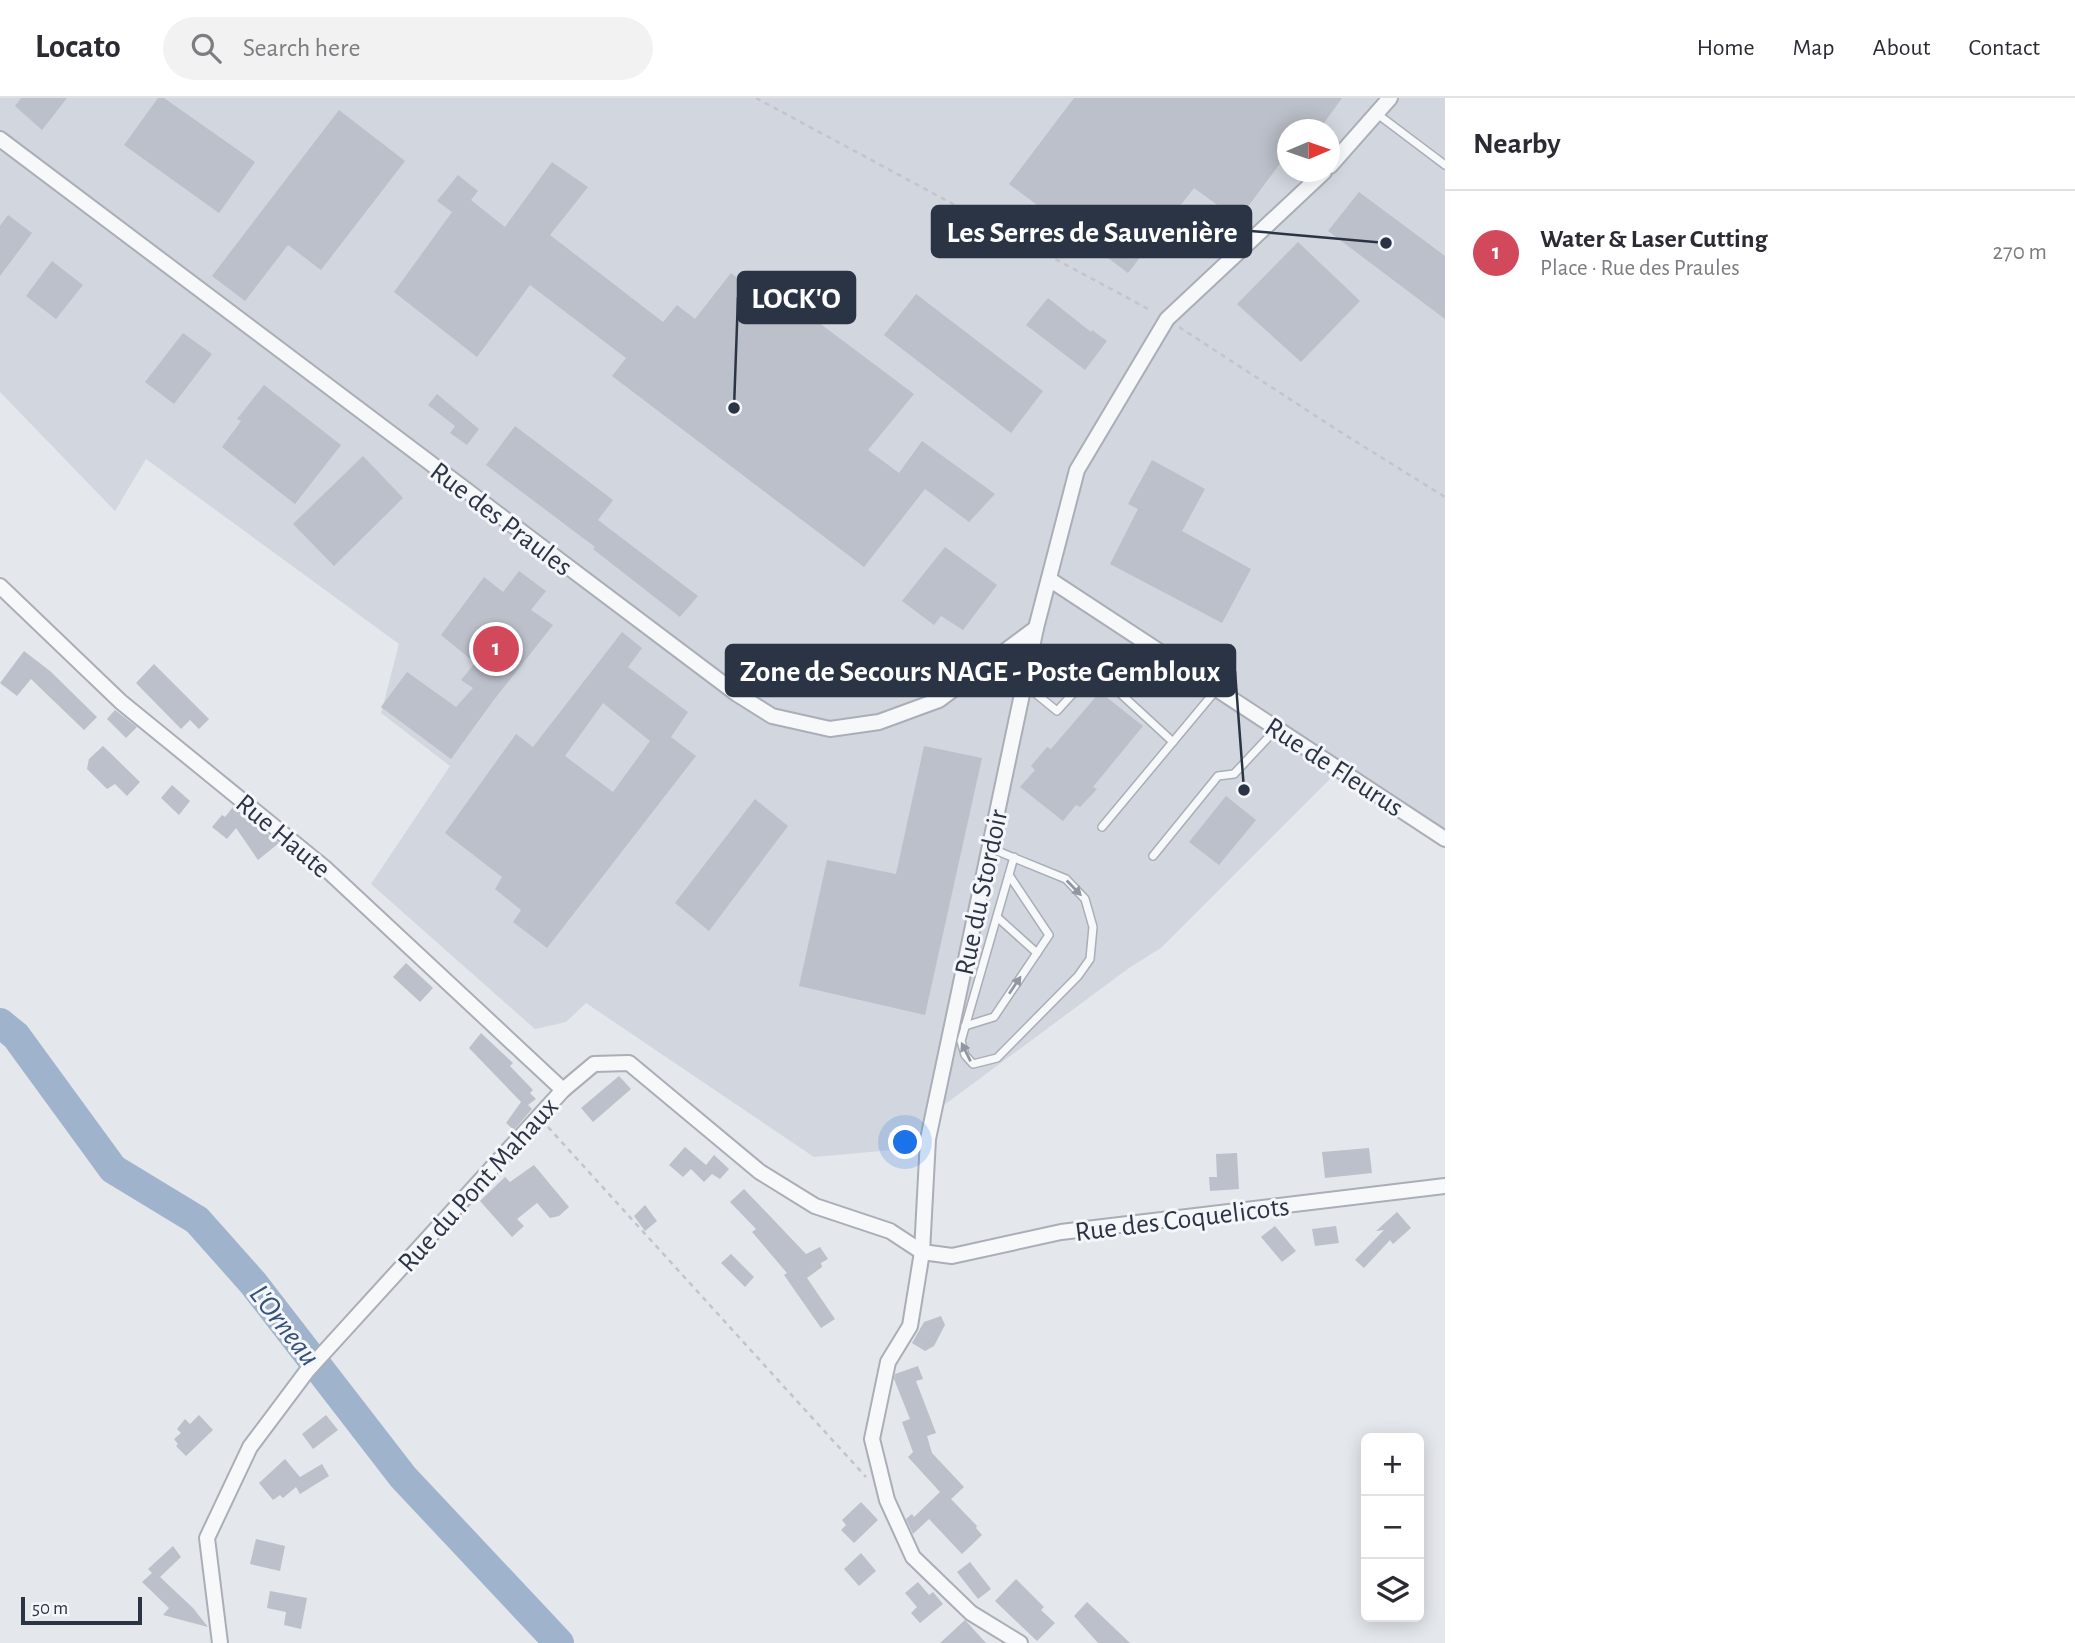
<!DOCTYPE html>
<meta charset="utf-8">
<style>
:root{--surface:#fff;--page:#f2f2f3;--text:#2b2b33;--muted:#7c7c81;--line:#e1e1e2;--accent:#d1495b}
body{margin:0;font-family:"Alegreya Sans",sans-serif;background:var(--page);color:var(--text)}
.controls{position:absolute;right:21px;bottom:21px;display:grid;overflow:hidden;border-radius:10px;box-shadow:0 4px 18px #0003}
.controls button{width:63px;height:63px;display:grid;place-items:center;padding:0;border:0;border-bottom:2px solid var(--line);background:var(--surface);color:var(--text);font:35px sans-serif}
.compass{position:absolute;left:1277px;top:21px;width:63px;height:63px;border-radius:50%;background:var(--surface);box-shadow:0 4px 18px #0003;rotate:88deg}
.scale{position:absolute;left:21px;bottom:18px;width:121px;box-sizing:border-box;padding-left:7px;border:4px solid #2b3445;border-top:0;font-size:19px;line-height:24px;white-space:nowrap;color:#2b3445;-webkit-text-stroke:5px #f4f6f9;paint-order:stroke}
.you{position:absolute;left:906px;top:1045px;width:24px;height:24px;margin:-18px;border:5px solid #fff;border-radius:50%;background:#1a73e8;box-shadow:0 0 0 10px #1a73e833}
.badge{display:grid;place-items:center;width:46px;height:46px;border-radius:50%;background:var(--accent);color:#fff;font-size:23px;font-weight:700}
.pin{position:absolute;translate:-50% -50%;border:4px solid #fff;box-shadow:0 2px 7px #0006}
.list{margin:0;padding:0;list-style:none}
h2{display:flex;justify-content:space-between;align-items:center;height:91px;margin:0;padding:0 28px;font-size:30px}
h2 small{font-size:23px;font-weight:400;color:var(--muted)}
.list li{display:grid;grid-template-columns:46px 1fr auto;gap:21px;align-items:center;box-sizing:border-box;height:126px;padding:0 28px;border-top:2px solid var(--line)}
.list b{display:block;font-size:26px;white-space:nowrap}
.list p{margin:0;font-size:23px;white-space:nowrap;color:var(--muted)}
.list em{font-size:23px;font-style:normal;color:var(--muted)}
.icon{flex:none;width:38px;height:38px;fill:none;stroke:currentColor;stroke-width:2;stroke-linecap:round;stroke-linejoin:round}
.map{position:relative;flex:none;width:1445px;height:1545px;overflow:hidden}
header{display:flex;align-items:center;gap:42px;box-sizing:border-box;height:98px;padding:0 35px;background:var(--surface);border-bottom:2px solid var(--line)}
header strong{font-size:33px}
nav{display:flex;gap:38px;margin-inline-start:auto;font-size:24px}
.search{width:490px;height:63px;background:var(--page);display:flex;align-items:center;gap:18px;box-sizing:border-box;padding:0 24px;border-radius:38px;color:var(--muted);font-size:26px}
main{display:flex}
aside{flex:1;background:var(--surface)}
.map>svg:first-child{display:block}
</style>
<header>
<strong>Locato</strong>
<div class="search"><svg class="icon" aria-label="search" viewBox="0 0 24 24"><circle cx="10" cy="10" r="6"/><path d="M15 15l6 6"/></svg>Search here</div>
<nav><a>Home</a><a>Map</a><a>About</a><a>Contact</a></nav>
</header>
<main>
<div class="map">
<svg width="1445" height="1545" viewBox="0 0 1445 1545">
<rect width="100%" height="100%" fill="#e4e7ec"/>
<path fill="#d2d6de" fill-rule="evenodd" d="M 0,0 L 1445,0 L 1445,738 L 1332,679 L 1161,850 L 1129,870 L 940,1010 L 903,1051 L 814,1059 L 586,905 L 566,924 L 535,931 L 371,786 L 450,668 L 381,615 L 399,546 L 146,361 L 115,413 L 0,294 ZM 1288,32 L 1330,32 L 1330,74 L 1288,74 Z"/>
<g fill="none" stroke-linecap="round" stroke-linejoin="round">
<polyline stroke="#9fb4cc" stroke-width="30" points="0,925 16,938 113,1071 197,1122 253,1185 403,1379 559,1545"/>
</g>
<g fill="#bbc0ca" fill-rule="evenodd">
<polygon points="21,0 67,0 42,32 15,8"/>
<polygon points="158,0 164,0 255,64 219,115 124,47"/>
<polygon points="1074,0 1342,0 1319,32 1287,32 1287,56 1238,122 1194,90 1128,175 1009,86"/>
<polygon points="339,12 405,63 321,172 288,147 245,203 212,178"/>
<polygon points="552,64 588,89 550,137 663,224 677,207 695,221 731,175 748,189 758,179 914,296 868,352 899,375 922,343 995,396 969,424 925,391 864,469 612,278 626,260 530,187 477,259 394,194 452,114 437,103 458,77 478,93 471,102 505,129"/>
<polygon points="1359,94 1445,158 1445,221 1328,133"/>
<polygon points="8,117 32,135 0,178 0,128"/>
<polygon points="1298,144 1360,203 1301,264 1237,206"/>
<polygon points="52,163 83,187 56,221 26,198"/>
<polygon points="916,196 1043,293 1011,335 884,237"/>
<polygon points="1048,200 1091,234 1092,232 1107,243 1085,272 1026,227"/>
<polygon points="183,235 212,256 174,306 145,284"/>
<polygon points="264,287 341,347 295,406 222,349 241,323 237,321"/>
<polygon points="437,296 479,331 467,347 450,335 455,328 428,307"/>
<polygon points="515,328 613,402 598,422 698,498 680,519 593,451 595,449 486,367"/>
<polygon points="363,358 403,400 334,468 293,426"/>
<polygon points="1152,362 1205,391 1182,433 1251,471 1222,525 1110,466 1138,411 1128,406"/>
<polygon points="945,449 997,487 963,532 941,518 934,527 902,503"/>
<polygon points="519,473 546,493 531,512 553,527 493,603 451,661 381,609 407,574 456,609 473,590 461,582 475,565 441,537 484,479 503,494"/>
<path d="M 622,534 L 642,550 L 628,569 L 688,614 L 671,639 L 696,658 L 547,850 L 513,824 L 521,812 L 495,791 L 502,779 L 445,735 L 516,636 L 533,649 ZM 603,605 L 650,643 L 613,694 L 565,658 Z"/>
<polygon points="24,553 50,573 97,619 84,632 31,581 17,598 0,585"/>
<polygon points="154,566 209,621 199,631 190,622 181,631 136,585"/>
<polygon points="1100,594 1143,628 1093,689 1097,691 1080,709 1076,707 1063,723 1020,689 1035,672 1031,668 1047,649 1051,651"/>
<polygon points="115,612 137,629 126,640 107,621"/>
<polygon points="103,648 140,684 127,698 115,686 107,691 87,671 89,661"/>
<polygon points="924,648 982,660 925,917 799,888 827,762 896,776"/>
<polygon points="172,687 190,703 179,717 161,700"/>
<polygon points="1226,698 1256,722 1219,767 1189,744"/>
<polygon points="755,701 788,728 709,833 675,805"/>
<polygon points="233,709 279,745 258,762 236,730 227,741 212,729 222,717 225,719"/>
<polygon points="406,865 433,890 420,904 393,879"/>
<polygon points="481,935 513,965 510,968 533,992 530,995 536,1001 528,1007 532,1011 514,1032 506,1025 521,1004 469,950"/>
<polygon points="619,978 631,991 593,1024 581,1010"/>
<polygon points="685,1049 706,1067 714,1057 729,1071 720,1081 712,1076 704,1084 691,1071 683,1079 669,1067"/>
<polygon points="1369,1050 1372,1075 1325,1080 1322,1054"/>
<polygon points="1237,1055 1239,1091 1210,1093 1209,1079 1217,1079 1216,1056"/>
<polygon points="534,1067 569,1109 559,1118 550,1120 537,1105 517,1121 524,1128 512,1139 480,1103 505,1079 510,1084"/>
<polygon points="744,1091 806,1156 820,1149 828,1161 821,1165 822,1169 807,1180 835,1221 821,1230 784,1177 787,1175 752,1134 756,1131 730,1104"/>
<polygon points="645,1107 657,1123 645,1133 634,1118"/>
<polygon points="1397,1114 1411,1130 1393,1146 1390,1142 1364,1170 1355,1162 1384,1132 1376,1133"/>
<polygon points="1275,1128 1296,1153 1282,1164 1261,1139"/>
<polygon points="1336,1128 1339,1145 1315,1148 1312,1131"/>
<polygon points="731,1156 754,1179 745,1189 721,1165"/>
<polygon points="941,1218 945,1227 934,1248 925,1253 912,1245 924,1224"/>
<polygon points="918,1268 923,1281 916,1283 936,1335 927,1338 932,1355 964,1389 951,1401 977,1428 976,1430 982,1437 962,1456 929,1421 913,1436 906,1421 912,1416 914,1419 940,1394 908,1359 913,1354 902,1324 910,1321 894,1281 895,1276"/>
<polygon points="199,1317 213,1332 186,1358 176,1348 178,1346 174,1341 181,1335 177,1331 185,1321 190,1326"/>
<polygon points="326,1317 338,1332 313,1351 302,1336"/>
<polygon points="285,1361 300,1379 322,1366 329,1378 300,1396 296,1389 283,1400 280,1397 273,1402 259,1385"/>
<polygon points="861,1404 878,1422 854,1445 841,1432 846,1427 842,1422"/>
<polygon points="256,1441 285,1448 280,1473 250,1466"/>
<polygon points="173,1448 181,1459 160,1479 193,1510 208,1529 163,1517 169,1510 142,1484 152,1475 148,1471"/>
<polygon points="861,1455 876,1473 859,1488 844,1471"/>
<polygon points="970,1464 991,1491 978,1501 957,1474"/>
<polygon points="1016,1481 1044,1509 1041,1512 1055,1525 1037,1543 995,1503"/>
<polygon points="918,1484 929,1497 933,1494 943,1506 920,1525 911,1515 917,1509 905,1495"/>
<polygon points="270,1493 307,1500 301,1531 284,1527 286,1514 267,1510"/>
<polygon points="1087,1504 1130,1545 1098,1545 1074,1518"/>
<polygon points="965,1522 986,1545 940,1545"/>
</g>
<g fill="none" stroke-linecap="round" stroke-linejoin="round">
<defs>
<g id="service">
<polyline points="1376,15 1445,67"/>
<polyline points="1024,586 1057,613 1078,590 1110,586 1173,644"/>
<polyline points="1102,729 1217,591"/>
<polyline points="990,750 1066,781 1085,801 1093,829 1090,861 1078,878 997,960 973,966 965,957 961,943 1014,759"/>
<polyline points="1153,758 1218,678 1234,676 1277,630"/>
<polyline points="997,819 1037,855"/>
<polyline points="965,928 994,919 1049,837 1009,777"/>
</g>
<g id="minor">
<polyline points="0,41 737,596 772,618 830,631 879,624 939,602 1036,530"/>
<polyline points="1330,68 1390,0"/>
<polyline points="1049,481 1445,741"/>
<polyline points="0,488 121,604 326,771 563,992"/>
<polyline points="220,1545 207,1440 250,1349 307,1273 563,992 594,966 629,965 760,1074 815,1108 890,1133 922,1154 952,1158 1061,1134 1445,1088"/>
<polyline points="1020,1545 971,1515 913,1459 887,1402 872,1341 888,1264 910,1228 922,1154 928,1041 1036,530 1077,372 1167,221 1324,74"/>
</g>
</defs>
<use href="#service" stroke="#a9aeb7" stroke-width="10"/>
<use href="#minor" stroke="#a9aeb7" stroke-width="18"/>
<g stroke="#c2c5cb" stroke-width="2.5" stroke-dasharray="5 5" stroke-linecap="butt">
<polyline points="756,0 1152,213"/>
<polyline points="1179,229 1342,335 1445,399"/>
<polyline points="548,1029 866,1379"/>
</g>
<use href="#service" stroke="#f7f8fa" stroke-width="7"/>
<use href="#minor" stroke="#f7f8fa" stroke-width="14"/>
</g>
<defs><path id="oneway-solid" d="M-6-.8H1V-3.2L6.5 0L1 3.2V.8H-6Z" transform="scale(1.75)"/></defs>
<g fill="#9196a0">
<use href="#oneway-solid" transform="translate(1074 790) rotate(46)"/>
<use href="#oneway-solid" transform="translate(1015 887) rotate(-56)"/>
<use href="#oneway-solid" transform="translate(966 954) rotate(-116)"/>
</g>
<g text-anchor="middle" stroke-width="6" stroke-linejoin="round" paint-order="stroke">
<g font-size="28" fill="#2b3445" stroke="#f4f6f9">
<text transform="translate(502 420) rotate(37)" y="10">Rue des Praules</text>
<text transform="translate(1335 668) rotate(33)" y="10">Rue de Fleurus</text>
<text transform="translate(284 737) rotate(40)" y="10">Rue Haute</text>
<text transform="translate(980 794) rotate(-78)" y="10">Rue du Stordoir</text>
<text transform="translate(477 1086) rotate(-48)" y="10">Rue du Pont Mahaux</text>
<text transform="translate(1182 1120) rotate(-7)" y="10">Rue des Coquelicots</text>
</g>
<g font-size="30" font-style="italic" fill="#34527a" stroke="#f4f6f9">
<text transform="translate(285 1227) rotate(52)" y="10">L'Orneau</text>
</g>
</g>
<path fill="none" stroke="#2b3445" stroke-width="2.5" d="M1386 145L1251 133M734 310L738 199M1244 692L1235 573"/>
<g fill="#2b3445" stroke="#f4f6f9" stroke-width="2.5">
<circle cx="1386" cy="145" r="7"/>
<circle cx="734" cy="310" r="7"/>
<circle cx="1244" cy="692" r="7"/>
</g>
<g fill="#2b3445" stroke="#2b3445" stroke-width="2.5">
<rect x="932" y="108" width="319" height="51" rx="7"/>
<rect x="738" y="174" width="117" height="51" rx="7"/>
<rect x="726" y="547" width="509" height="51" rx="7"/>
</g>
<g font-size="30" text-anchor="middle" font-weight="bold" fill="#fff">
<text x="1092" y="144">Les Serres de Sauvenière</text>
<text x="796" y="210">LOCK'O</text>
<text x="980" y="583">Zone de Secours NAGE - Poste Gembloux</text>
</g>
</svg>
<div class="controls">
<button>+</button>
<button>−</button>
<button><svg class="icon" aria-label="layers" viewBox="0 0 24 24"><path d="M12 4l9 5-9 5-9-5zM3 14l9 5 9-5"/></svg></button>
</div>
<svg class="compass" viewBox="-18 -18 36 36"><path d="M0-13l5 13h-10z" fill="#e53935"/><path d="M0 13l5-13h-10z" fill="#7c7c81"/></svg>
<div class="scale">50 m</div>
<div class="you"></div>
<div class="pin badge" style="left:496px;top:551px">1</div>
</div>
<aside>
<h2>Nearby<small></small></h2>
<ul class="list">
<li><span class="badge">1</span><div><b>Water &amp; Laser Cutting</b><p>Place · Rue des Praules</p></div><em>270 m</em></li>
</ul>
</aside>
</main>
